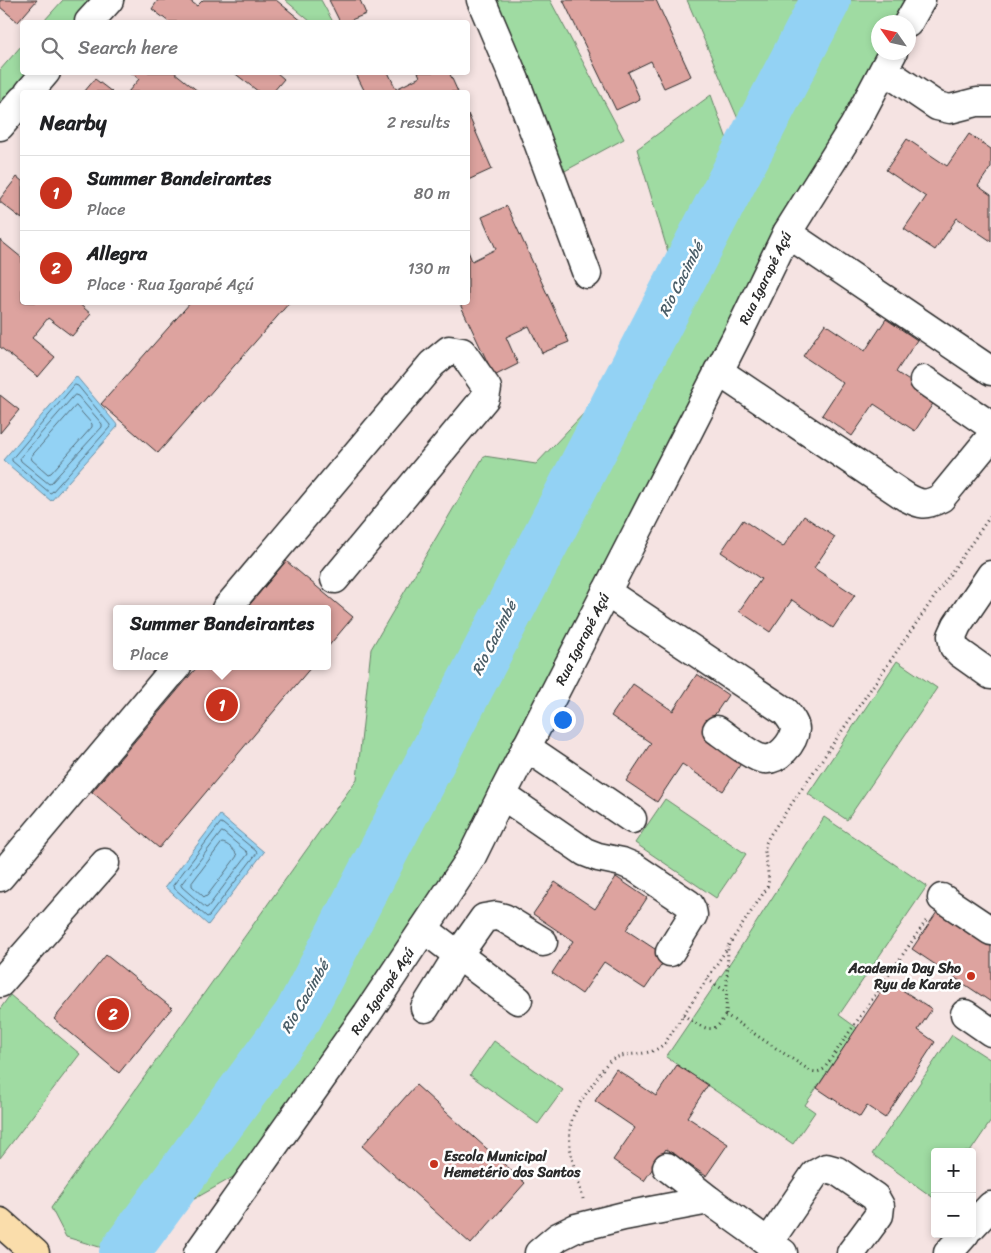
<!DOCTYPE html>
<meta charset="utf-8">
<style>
:root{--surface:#fff;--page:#f6f6f6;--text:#202124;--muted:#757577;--line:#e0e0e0;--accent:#c8321e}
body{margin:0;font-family:Sriracha,sans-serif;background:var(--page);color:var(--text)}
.controls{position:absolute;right:15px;bottom:15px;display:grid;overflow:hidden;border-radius:5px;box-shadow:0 2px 8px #0003}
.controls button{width:45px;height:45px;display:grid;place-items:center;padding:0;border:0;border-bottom:1px solid var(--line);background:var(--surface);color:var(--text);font:25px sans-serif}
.compass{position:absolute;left:871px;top:15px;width:45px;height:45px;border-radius:50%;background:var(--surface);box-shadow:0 2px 8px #0003;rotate:304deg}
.you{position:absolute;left:562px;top:719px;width:18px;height:18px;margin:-12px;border:4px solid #fff;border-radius:50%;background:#1a73e8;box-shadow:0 0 0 8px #1a73e833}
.badge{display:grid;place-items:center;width:32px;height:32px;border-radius:50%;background:var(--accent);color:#fff;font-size:16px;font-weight:700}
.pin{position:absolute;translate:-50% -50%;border:2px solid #fff;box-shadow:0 1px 5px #0006}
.popup{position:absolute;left:113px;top:605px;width:218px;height:65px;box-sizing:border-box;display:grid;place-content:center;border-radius:5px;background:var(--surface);filter:drop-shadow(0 1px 4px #0005);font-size:16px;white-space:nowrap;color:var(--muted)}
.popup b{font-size:19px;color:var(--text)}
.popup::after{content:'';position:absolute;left:50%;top:100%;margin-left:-10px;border:10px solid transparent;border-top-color:var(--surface)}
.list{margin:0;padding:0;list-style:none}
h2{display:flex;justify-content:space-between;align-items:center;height:65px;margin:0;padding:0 20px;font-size:21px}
h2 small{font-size:16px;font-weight:400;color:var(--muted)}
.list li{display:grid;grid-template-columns:32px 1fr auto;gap:15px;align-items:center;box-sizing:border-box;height:75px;padding:0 20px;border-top:1px solid var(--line)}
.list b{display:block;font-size:19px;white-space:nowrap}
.list p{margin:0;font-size:16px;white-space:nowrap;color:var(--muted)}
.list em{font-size:16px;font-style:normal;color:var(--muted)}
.icon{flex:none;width:28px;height:28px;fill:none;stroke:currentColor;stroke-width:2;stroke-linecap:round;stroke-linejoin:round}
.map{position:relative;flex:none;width:991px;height:1253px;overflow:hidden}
.search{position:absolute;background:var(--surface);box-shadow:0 2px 8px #0003;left:20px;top:20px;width:450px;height:55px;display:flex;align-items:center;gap:12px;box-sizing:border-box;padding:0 18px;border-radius:5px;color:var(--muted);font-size:19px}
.panel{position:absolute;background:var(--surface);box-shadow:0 2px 8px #0003;left:20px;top:90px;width:450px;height:215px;border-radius:5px}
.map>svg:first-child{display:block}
</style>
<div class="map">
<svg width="991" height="1253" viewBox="0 0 991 1253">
<rect width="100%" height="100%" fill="#f5e3e2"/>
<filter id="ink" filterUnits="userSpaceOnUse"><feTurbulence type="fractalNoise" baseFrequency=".02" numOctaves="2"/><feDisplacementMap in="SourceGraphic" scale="10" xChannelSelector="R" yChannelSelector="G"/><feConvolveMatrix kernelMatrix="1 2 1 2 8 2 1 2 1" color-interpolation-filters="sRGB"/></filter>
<g filter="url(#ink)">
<g fill="#9fdba2" stroke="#658366">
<polygon points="63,0 125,0 105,22 43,22"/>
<polygon points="285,0 321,0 333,22 311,22"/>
<polygon points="485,0 550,0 624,139 563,172"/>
<polygon points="687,0 914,0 902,22 878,22 878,52 450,889 242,1172 106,1249 66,1237 51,1208 357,779 371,649 484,456 536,464 622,373 744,133"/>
<polygon points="22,45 22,72 61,73 0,141 0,70"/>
<polygon points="711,95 728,142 668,252 637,149"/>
<polygon points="897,661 937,688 847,820 808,794"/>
<polygon points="665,799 746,854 716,898 635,843"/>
<polygon points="824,817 927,886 839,1015 857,1028 805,1105 815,1112 793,1144 666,1057 740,948"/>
<polygon points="10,995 80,1054 0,1158 0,1009"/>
<polygon points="952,1035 991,1060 991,1121 970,1152 935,1152 935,1199 872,1154"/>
<polygon points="494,1041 563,1090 538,1124 470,1075"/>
</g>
<g fill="#93d2f4" stroke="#698fa4">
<polygon points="76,376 118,426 51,501 3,460"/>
<polygon points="220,815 264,852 208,925 165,887"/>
</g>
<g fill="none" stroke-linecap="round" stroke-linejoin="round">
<g stroke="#556e7b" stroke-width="1">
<polygon points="75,385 78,386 110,425 110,427 52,492 50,493 12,461 12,459"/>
<polygon points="75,395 78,396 102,424 102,427 51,483 49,484 21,461 20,458"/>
<polygon points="76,406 92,424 92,427 51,473 48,474 32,460 31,457"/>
<polygon points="221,823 223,824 256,851 257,853 209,916 207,917 174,888 173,886"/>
<polygon points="222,832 224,833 247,852 248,854 208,907 206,908 182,887 181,885"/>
<path d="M 222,843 C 227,843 236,851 237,856 L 207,896 L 204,897 L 192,886 L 192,883 Z"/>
</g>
<polyline stroke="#93d2f4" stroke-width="50" points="124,1253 298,1016 826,0"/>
</g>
<g fill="#dda39f" stroke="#2b2b2b">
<polygon points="0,0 37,0 18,22 0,7"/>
<polygon points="158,0 189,0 197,6 203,0 276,0 303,22 169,22 152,9"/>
<polygon points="329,0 360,0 366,14 346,22 340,22"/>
<polygon points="563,0 656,0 691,76 664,88 651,61 628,72 640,99 616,110"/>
<polygon points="130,72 174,72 199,92 128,92 139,79"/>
<polygon points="233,72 276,72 284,79 273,92 259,92"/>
<polygon points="355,72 388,72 396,89 420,77 418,72 449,72 458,92 365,92"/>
<polygon points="95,79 112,92 84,92"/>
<polygon points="468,114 492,169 468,180"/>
<polygon points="969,134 991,149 991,167 978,186 991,195 991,241 957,218 935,250 904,229 926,197 886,170 907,139 947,166"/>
<polygon points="17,177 22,181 22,219 0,202 0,199"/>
<polygon points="507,206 569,342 542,353 529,326 506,337 518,364 494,376 459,302 468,302 468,251 472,261 496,249 482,217"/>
<polygon points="0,240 22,258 22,302 77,302 91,314 72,336 48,318 32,338 55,357 38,377 0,347"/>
<polygon points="191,302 290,302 158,453 101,404"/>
<polygon points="886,319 917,340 896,372 936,399 915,431 874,404 852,436 822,415 843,383 803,356 825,324 865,351"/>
<polygon points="0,395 19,410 0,433"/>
<polygon points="804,516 835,537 814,568 855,595 833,628 792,600 770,632 739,611 761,579 721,552 743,520 783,547"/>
<polygon points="286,561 353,617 327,648 327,609 246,609"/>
<polygon points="198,666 312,666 159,848 92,792"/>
<polygon points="697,674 728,695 703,732 744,759 723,791 682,764 657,802 626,781 651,743 611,716 633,684 673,711"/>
<polygon points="616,877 647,898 626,930 667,957 645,989 604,962 582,994 552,973 573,941 533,914 555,882 595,909"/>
<polygon points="941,906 991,940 991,1002 912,949"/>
<polygon points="106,955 172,1008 119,1073 54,1019"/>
<polygon points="888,981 932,1009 918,1030 935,1042 885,1118 867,1106 860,1117 817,1088"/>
<polygon points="677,1065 708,1085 687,1117 728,1144 706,1176 666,1149 644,1181 613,1160 635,1128 595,1101 616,1069 656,1096"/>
<polygon points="416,1085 525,1183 471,1244 362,1146"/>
</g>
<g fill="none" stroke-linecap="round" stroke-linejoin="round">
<defs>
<g id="minor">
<polyline points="481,0 515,80 587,274"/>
<polyline points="89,22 109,0"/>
<polyline points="908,23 921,0"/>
<polyline points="884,70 937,106 950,109 977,102 991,102"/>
<polyline points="29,92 46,72"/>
<polyline points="0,126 22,100"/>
<polyline points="787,233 991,371"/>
<path d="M 718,371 L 906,497 C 921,505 925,506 941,498 L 991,437"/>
<polyline points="924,380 991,426"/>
<polyline points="991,575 957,625 952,636 954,647 960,653 991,675"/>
<path d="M 606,592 L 786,712 C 789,717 795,723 795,729 C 794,743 778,761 764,759 C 753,758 727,737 717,730"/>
<polyline points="226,609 432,364 449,350 462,352 487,388 485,398 335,579"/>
<polyline points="526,747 632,819"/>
<polyline points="502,795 585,852 598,857 622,862 634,867 689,904 692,910 693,915 670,952"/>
<polyline points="0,877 177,666"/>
<polyline points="942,898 991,931"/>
<polyline points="424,929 458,955 484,918 496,916 504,918 543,942"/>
<polyline points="0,983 105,863"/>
<polyline points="425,1008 458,955 518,1000"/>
<polyline points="965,1014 991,1032"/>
<polyline points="667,1167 709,1200"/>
<polyline points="972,1226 991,1206"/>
<polyline points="768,1243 815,1174 826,1168 837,1171 875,1197 880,1206 879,1215 851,1253"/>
<polyline points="198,1253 367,1014 471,858 502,795 639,528 744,322 787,233 854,126 893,52"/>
<polyline points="539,1253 558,1237 576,1228 624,1216 709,1200 783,1253"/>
<polyline points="948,1253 965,1234"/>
</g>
<polyline id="major" points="0,1222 35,1253"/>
</defs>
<use href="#minor" stroke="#2b2b2b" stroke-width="31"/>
<use href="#major" stroke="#2b2b2b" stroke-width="31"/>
<g stroke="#2b2b2b" stroke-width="3" stroke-dasharray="1 4" stroke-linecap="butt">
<path d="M 926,921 L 824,1069 C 819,1072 815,1073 809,1070 L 726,1015 L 728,946 L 767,888 L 769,880 L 765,852 L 765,845 L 770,835 L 991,515"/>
<polyline points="707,979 727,992"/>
<path d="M 683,1015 C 692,1020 706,1033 716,1027 C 720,1025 723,1018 726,1015"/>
<path d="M 583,1199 C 576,1171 561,1137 576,1110 C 580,1101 587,1093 593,1084 C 599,1076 605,1062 615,1058 C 632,1051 650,1058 665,1043 L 728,947"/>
</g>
<use href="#minor" stroke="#fff" stroke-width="28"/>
<use href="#major" stroke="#faddab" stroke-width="28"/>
</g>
</g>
<g fill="#c8321e" stroke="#fff" stroke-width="2">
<circle cx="971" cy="976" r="5"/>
<circle cx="434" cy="1164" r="5"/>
</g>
<g text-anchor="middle" stroke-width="5" stroke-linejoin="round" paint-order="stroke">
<g font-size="14" fill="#2b2b2b" stroke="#fff">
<text transform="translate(765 278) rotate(-64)" y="5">Rua Igarapé Açú</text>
<text transform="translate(582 639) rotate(-63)" y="5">Rua Igarapé Açú</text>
<text transform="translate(382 991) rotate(-56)" y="5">Rua Igarapé Açú</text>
</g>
<g font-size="14" font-weight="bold" fill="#2b2b2b" stroke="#fff" text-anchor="end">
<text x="961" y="973">Academia Day Sho<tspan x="961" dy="16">Ryu de Karate</tspan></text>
<text x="444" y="1161" text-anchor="start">Escola Municipal<tspan x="444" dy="16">Hemetério dos Santos</tspan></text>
</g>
<g font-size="15" font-style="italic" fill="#4a5d67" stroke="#fff">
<text transform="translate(681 279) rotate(-63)" y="5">Rio Cacimbé</text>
<text transform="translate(494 638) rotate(-63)" y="5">Rio Cacimbé</text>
<text transform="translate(305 997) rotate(-60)" y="5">Rio Cacimbé</text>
</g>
</g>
</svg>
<div class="controls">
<button>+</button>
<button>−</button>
</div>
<svg class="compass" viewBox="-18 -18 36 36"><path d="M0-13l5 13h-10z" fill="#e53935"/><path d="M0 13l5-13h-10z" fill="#757577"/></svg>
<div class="you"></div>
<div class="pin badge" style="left:222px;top:705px">1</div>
<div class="popup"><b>Summer Bandeirantes</b>Place</div>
<div class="pin badge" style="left:113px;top:1014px">2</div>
<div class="search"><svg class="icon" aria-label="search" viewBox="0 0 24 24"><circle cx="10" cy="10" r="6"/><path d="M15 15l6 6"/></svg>Search here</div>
<section class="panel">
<h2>Nearby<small>2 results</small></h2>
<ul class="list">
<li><span class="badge">1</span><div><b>Summer Bandeirantes</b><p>Place</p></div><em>80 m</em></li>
<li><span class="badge">2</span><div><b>Allegra</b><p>Place · Rua Igarapé Açú</p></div><em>130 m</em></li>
</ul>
</section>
</div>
